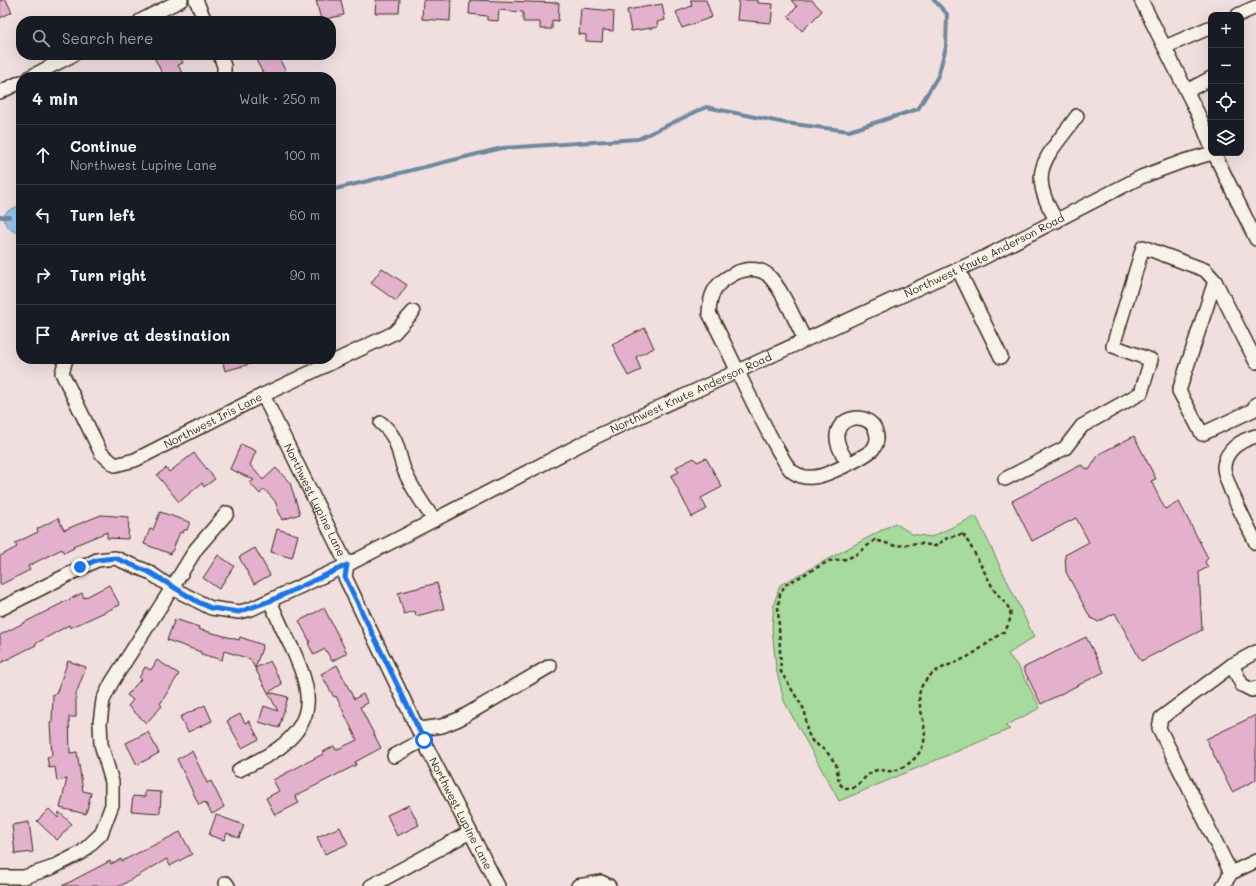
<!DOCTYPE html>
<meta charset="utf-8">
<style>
:root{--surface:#171b24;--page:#20242c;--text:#f1f3f6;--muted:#9ea1a6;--line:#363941}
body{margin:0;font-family:Mali,sans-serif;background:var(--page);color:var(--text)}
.controls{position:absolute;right:12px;top:12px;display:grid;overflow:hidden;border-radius:8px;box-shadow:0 4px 16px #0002}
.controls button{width:36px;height:36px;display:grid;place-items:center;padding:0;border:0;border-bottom:1px solid var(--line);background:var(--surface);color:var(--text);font:20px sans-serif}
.stop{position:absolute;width:12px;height:12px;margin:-9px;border:3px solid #1a73e8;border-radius:50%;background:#fff}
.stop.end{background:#1a73e8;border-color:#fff;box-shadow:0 1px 4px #0008}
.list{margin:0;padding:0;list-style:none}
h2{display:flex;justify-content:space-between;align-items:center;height:52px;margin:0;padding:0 16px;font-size:17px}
h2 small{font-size:13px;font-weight:400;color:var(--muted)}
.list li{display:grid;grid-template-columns:26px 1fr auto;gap:12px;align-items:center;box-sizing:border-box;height:60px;padding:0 16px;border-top:1px solid var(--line)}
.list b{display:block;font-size:15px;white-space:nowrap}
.list p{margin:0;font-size:13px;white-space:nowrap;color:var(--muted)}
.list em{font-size:13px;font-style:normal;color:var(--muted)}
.icon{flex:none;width:22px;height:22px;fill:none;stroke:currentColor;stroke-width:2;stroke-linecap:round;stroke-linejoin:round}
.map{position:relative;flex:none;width:1256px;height:886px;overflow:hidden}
.search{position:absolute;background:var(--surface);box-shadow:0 4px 16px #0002;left:16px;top:16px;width:320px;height:44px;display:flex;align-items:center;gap:10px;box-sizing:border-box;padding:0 14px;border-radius:16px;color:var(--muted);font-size:15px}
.panel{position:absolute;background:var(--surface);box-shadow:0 4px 16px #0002;left:16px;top:72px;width:320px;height:292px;border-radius:16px}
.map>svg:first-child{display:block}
</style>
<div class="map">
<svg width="1256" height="886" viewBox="0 0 1256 886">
<rect width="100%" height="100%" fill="#f1dfe0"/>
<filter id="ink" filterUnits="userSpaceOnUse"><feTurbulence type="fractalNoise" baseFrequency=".025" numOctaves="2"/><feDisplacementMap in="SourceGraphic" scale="8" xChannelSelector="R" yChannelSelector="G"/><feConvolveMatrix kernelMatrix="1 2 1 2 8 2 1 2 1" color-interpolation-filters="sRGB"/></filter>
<g filter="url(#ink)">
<polygon fill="#a7db9d" stroke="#71825e" points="976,516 1034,637 1008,654 1020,669 1040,708 1005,726 1010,729 839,801 784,701 776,668 772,628 774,604 780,585 895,523 912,534 931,537"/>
<path fill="#91c7f0" stroke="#6f889c" d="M 18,206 L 21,206 L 21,234 C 11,232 5,226 3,216 L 8,211 Z"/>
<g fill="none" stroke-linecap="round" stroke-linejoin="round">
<g stroke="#6f889c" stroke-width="4">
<polyline points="331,190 502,148 638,139 706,107 785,123 849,131 918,109 938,76 946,47 947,14 934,0"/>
<polyline points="0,217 9,217"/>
</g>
</g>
<g fill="#e3b1ce" stroke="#3b2a1e">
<polygon points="0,0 6,0 12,12 0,18"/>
<polygon points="316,0 341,0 344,15 321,20"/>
<polygon points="376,0 400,0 399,13 375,13"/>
<polygon points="423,0 451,0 450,21 422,19"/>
<polygon points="470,0 559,3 558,21 552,20 552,29 540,29 540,22 523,22 523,12 499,10 498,21 487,20 487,16 469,14"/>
<polygon points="690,0 706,0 712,17 682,28 676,12 692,6"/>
<polygon points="739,0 758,0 758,3 773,4 771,23 737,20"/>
<polygon points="791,0 812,0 822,11 802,31 788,16 797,7"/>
<polygon points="662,4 665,20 657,22 658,27 631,31 627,10"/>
<polygon points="581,8 614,11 613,31 603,30 602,42 586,41 586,35 579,34"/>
<polygon points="153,55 179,55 183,63 178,65 184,77 164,77"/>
<polygon points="267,55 277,55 289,77 265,77 256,60"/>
<polygon points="382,268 407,285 396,301 371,283"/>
<polygon points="645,328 654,348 636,357 641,370 628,376 612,344"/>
<polygon points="222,359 257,359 257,362 225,371"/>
<polygon points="1134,436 1156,479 1151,481 1165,509 1179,502 1208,558 1205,562 1208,567 1199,572 1202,630 1141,661 1115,613 1098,622 1090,617 1066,572 1065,555 1089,542 1076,518 1032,541 1012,501 1081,465 1089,470 1099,454"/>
<polygon points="241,444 256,451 250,465 263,480 276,468 290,483 300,514 282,520 275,501 264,489 260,494 250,483 254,480 230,469"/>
<polygon points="194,453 215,479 204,487 202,483 179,502 157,475 166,468 169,472"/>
<polygon points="694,458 697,462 706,458 722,487 701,498 707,509 692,517 671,476 679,472 676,467"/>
<polygon points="160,512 190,522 187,530 184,530 183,533 180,532 171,554 144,544 150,529 153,530"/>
<polygon points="101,515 129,517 128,539 107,538 107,532 73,546 74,548 64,553 62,549 28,566 30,570 0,585 0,556 17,547 15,543 38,532 37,529 58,518 64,530"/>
<polygon points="277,529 298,535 292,558 271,552"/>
<polygon points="255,548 270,575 254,584 239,557"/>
<polygon points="218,555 234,566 219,589 203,578"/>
<polygon points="437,583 444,609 416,616 415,611 404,614 398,593"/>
<polygon points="109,585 120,605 70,628 69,625 35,644 36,645 0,663 0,635 82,593 84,598"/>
<polygon points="324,608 347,653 332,661 325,649 314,655 308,643 310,642 299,621"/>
<polygon points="175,619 199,627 198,629 239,640 240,637 263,645 255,668 270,661 282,684 269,692 288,697 279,728 259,722 264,706 278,711 250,659 224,651 222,660 201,654 201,652 167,640"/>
<polygon points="1086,637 1104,672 1041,704 1023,668"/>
<polygon points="157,660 179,674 160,704 162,706 146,723 128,706 133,700 127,695 141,679 139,678 145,667 151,670"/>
<polygon points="68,661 86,667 76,694 76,717 69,717 70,753 77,752 83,791 91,793 86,814 60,808 67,779 57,781 55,767 49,768 47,757 52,756 50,723 52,722 53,694 56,694"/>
<polygon points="337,665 354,699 363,694 368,703 360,707 381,748 355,762 356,765 295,796 299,803 275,815 266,798 279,791 273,780 323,754 323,752 334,746 336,750 357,740 336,696 334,697 321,674"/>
<polygon points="205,705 212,721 188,732 180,717"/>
<polygon points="240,714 245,723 249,721 259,739 242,748 227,721"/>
<polygon points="1256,715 1256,780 1232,792 1206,739"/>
<polygon points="148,732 159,753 137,765 126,743"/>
<polygon points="192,751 207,783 211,781 224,807 212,814 205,802 199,805 177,759"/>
<polygon points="145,791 161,792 160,813 131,811 133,796 145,797"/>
<polygon points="409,805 419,825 397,836 387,815"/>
<polygon points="49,809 58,818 59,812 72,824 57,840 37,821"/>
<polygon points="216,815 244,825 239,838 227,833 224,840 209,835"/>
<polygon points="29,822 33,852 15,854 12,825"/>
<polygon points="340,827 348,844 325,854 317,837"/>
<polygon points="180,832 192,854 170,866 167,859 120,886 62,886 110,861 111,864 121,859 122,861"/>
</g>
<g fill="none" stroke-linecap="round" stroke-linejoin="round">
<defs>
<g id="minor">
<polyline points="196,0 205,21"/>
<polyline points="1141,0 1200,118 1211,146"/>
<polyline points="1238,15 1256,7"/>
<polyline points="140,21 181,0"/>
<polyline points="1165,47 1211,27"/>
<polyline points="220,55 224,66 224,77"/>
<polyline points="30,77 73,55"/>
<polyline points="1187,91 1211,78"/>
<polyline points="0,92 21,82"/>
<polyline points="1214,153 1256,239"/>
<path d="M 1057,221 C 1024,170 1048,157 1077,116"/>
<polyline points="958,269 1001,357"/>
<polyline points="1215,281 1179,391 1202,434 1253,410 1256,404"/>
<path d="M 805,340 C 795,321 783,290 768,275 C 758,266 741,269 730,276 C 714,285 710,295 709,313 C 733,359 753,407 779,452 C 783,458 787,468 793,472 C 799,476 806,478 813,477 C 825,477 865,457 873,449 C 877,444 878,438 876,432 C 871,412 839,414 837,435 C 836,445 843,455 848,463"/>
<path id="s1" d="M 66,359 L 62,373 L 101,453 L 115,465 L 135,460 L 263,395 L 394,333 L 413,312"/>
<path id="s2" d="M 263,395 L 347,565 L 345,577 L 423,740 L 498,886"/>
<path d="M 381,423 C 400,439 397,453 405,472 C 412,489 424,505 434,520"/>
<path d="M 1256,436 C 1242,440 1226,449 1224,466 C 1223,480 1249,528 1256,543"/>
<polyline points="1005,479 1065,448 1082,426 1141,393 1151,360 1113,346 1143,247 1205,270 1215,281 1256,362"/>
<path id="s3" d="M 227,513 L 196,549 L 172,588 L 211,608 L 239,612 L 251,609 L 347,565 L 593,438 L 983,258 L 1141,177 L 1184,161 L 1213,153"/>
<polyline points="0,609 97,560 115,558 149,572 172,588 112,682 103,700 100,723 101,744 112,782 112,805 101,834 81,853 51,868 24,877 0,877"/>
<polyline points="1256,652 1232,665 1242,685 1252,690 1256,688"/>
<polyline points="419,729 442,726 459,719 550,666"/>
<polyline points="394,756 423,740"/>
<path d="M 239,770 C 253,763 267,757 279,748 C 319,718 310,688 292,648 C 284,633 277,617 270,601"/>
<polyline points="1231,873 1159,728 1161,718 1232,665"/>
<polyline points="226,883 228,886"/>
<polyline points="371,886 470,832"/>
<polyline points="578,886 601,882 609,886"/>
<polyline points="1223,886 1231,873 1256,861"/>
</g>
</defs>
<use href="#minor" stroke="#3b2a1e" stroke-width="16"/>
<path stroke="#3b2a1e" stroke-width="2.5" stroke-dasharray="4 3" stroke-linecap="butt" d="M 963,534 C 975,552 983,570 993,588 C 998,597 1006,601 1010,611 C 1012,617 1008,626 1005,631 C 992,639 980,650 967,657 C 951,666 934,667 923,684 C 909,705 940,733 914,759 C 909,764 900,770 892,771 C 887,772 881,768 874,771 C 867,774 861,783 853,788 L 844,788 L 839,783 L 836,764 L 826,751 L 812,741 L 807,731 L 805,711 L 781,672 L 778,606 L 780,594 L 785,585 L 829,561 L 847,559 L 857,554 L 875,540 L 896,546 L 918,543 L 935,546 L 949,537 Z"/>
<use href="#minor" stroke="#f7f3e8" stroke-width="13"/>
</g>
</g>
<g fill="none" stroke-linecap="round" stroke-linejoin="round" filter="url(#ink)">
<polyline stroke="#1a73e8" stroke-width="5" points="80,567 97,560 115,558 149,572 198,602 211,608 239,612 270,601 347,565 345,577 424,740"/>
</g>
<g text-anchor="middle" stroke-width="4" stroke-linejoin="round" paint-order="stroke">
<g font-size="11" fill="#3b2a1e" stroke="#f7f3e8">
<text dy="4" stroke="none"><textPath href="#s3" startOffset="992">Northwest Knute Anderson Road</textPath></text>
<text dy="4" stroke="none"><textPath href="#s3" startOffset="668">Northwest Knute Anderson Road</textPath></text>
<text dy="4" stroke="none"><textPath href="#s1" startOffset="230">Northwest Iris Lane</textPath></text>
<text dy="4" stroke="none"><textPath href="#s2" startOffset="117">Northwest Lupine Lane</textPath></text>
<text dy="4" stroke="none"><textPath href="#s2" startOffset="465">Northwest Lupine Lane</textPath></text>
</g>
</g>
</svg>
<div class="controls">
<button>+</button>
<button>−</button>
<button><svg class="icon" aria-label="locate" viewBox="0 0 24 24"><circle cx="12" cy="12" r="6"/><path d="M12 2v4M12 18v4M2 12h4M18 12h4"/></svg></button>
<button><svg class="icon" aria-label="layers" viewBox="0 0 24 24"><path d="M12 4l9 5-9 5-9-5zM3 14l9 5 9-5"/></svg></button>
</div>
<div class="stop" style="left:424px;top:740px"></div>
<div class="stop end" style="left:80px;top:567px"></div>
<div class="search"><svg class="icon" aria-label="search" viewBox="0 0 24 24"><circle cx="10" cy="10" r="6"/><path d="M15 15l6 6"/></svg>Search here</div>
<section class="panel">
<h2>4 min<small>Walk · 250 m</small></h2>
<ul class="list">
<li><svg class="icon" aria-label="ahead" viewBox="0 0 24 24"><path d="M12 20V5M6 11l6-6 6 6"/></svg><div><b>Continue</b><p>Northwest Lupine Lane</p></div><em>100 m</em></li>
<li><svg class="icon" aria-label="left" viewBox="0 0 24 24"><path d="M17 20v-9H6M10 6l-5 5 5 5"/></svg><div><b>Turn left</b></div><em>60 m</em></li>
<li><svg class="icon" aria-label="right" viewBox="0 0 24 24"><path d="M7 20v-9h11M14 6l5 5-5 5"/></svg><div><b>Turn right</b></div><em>90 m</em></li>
<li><svg class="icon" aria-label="arrive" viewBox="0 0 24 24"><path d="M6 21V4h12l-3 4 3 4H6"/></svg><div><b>Arrive at destination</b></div></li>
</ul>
</section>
</div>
